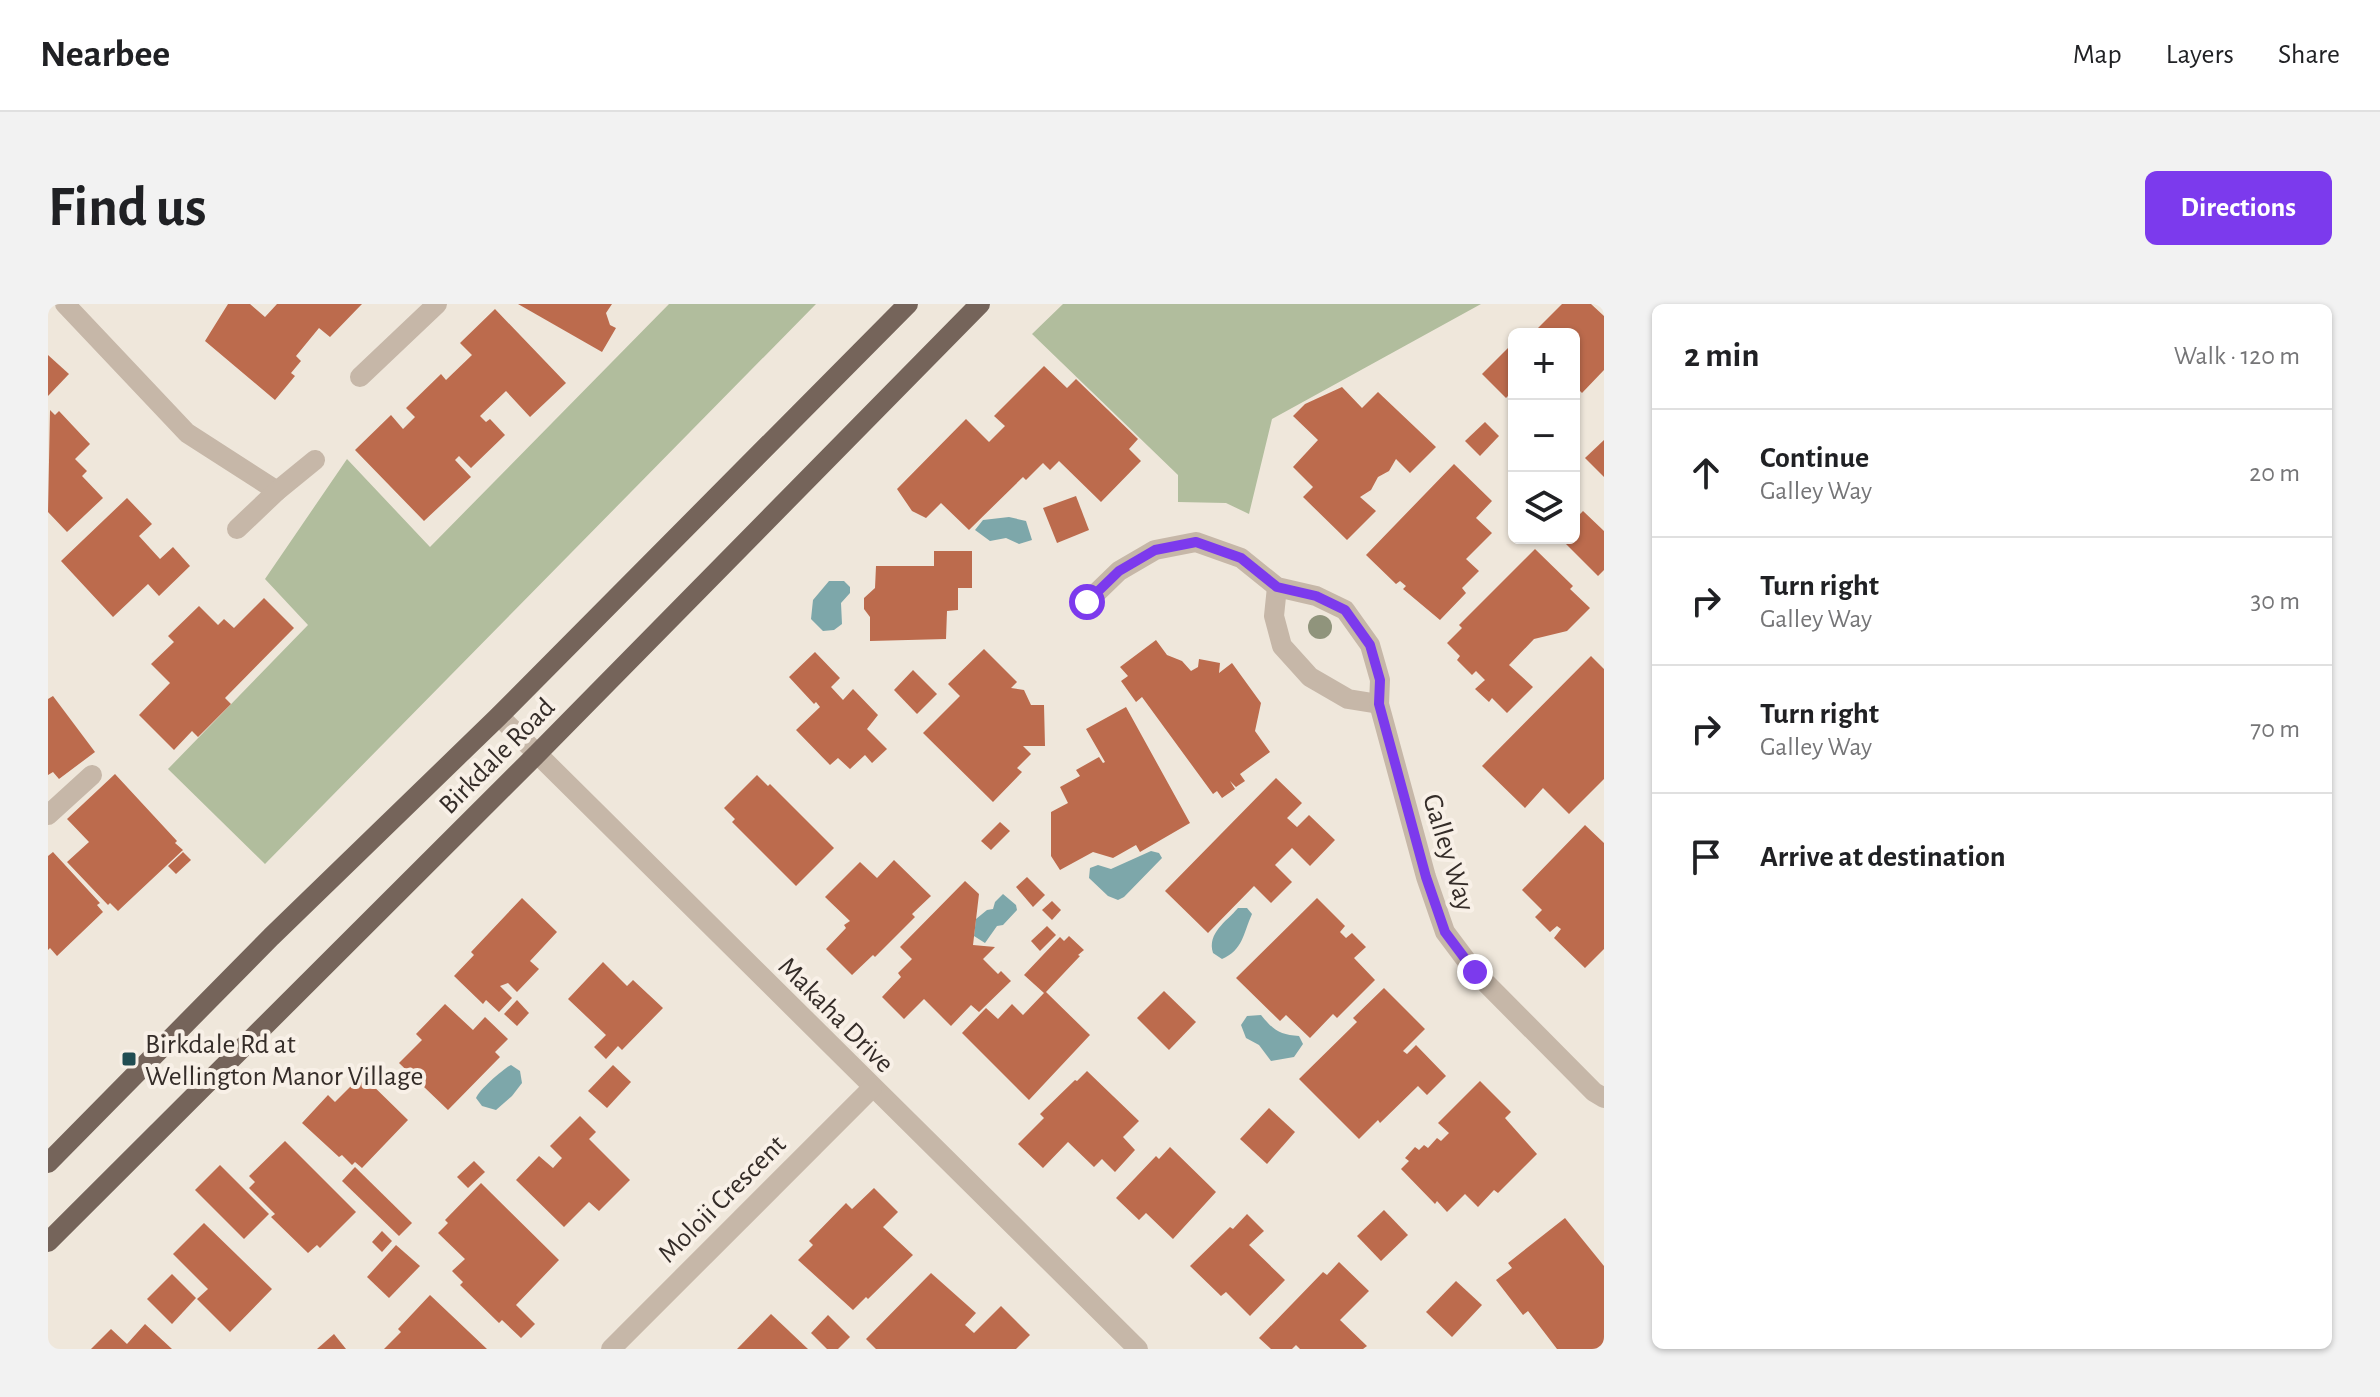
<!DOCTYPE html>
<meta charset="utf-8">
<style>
:root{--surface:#fff;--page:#f2f2f2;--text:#202124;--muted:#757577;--line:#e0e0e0;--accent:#7c3aed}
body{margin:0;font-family:"Alegreya Sans",sans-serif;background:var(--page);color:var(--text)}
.controls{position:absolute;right:24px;top:24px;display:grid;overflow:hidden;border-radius:12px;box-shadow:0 2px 6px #0004}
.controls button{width:72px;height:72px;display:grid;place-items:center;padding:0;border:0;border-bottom:2px solid var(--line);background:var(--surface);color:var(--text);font:40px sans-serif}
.stop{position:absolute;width:24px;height:24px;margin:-18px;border:6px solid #7c3aed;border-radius:50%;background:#fff}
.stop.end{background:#7c3aed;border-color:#fff;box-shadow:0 2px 8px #0008}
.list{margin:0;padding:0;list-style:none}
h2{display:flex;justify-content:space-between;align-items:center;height:104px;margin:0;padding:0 32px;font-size:34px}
h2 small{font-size:26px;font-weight:400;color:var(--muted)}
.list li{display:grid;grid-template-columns:52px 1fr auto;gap:24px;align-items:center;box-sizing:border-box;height:128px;padding:0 32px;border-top:2px solid var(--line)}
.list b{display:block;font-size:30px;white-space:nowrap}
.list p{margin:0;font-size:26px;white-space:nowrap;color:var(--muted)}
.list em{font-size:26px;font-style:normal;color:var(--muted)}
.icon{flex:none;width:44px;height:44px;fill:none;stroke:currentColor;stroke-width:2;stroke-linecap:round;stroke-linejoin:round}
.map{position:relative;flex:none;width:1556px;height:1045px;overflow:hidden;border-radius:12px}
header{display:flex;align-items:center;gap:48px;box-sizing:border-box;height:112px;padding:0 40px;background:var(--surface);border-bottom:2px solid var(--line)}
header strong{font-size:38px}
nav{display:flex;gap:44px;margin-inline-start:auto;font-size:28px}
.intro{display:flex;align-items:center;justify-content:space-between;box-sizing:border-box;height:192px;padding:0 48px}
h1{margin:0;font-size:56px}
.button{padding:20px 36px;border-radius:12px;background:var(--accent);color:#fff;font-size:28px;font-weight:700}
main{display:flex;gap:48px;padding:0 48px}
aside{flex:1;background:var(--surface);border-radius:12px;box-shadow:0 2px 6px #0004}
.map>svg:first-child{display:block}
</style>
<header>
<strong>Nearbee</strong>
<nav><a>Map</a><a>Layers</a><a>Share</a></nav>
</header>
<div class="intro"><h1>Find us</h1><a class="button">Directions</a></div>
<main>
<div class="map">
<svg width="1556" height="1045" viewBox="0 0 1556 1045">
<rect width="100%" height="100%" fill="#efe7db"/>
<g fill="#b1bd9d">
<polygon points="621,0 768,0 217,560 120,465 260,321 217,275 299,155 382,243"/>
<polygon points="1015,0 1433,0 1224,115 1201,210 1178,199 1130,198 1130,171 984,30"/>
</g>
<g fill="#7da7aa">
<polygon points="961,213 978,217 984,236 971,240 958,234 942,237 927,226 935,216"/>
<polygon points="781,277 796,277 802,283 802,289 793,299 794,320 786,326 775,327 763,315 765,296"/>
<polygon points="1103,547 1111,549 1114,554 1076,593 1070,596 1060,592 1041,574 1042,564 1050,561 1063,565"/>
<polygon points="955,590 968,601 969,606 955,621 949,622 937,639 926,632 928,615 939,606 945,605 947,598"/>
<path d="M 1190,604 L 1199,604 L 1204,610 C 1195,630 1195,646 1174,655 L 1165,649 C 1159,629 1178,618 1190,604 Z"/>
<path d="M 1213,711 C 1225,726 1232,731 1251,732 L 1255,740 L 1246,753 L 1223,757 L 1211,741 L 1198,734 L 1193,721 L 1199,712 Z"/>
<path d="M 463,761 L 472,767 L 474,779 L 464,792 L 448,806 L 434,802 L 428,794 C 431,786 455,765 463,761 Z"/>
</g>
<g fill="#bc6b4d">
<polygon points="180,0 202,0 217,13 229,0 314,0 282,33 271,24 248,52 253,57 243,69 247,72 227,96 157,37"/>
<polygon points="470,0 564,0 558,9 562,21 568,24 554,48"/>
<polygon points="1514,0 1543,0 1556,12 1556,66 1534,89 1526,81 1526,30 1484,30"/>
<polygon points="447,5 518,79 482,113 458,87 432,112 438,118 442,115 457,131 423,164 411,152 407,156 423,173 376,217 307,146 343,111 355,125 367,113 358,104 393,70 398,76 424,51 412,39"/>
<polygon points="1466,38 1466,86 1458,94 1434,70"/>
<polygon points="0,51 21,70 0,92"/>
<polygon points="996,62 1019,84 1028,75 1090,135 1081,145 1093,157 1053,198 1011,157 1002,166 995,159 978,176 975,173 921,226 893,199 878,214 864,207 849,185 918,115 941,138 957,122 946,112"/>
<polygon points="1294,83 1314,104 1330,88 1388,143 1362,169 1348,155 1341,167 1330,173 1323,186 1312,193 1328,207 1299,236 1255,193 1265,183 1245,163 1270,136 1245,112 1257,100"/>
<polygon points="2,106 7,111 11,107 42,140 27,155 39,167 34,172 55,194 19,228 0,208"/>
<polygon points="1437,118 1451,132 1432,152 1417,137"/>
<polygon points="1556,136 1556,173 1537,154"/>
<polygon points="1406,160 1444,197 1428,214 1444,229 1418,255 1431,267 1414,284 1418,289 1392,316 1355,285 1358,282 1352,277 1348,280 1318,251"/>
<polygon points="1028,192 1041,226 1009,239 995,204"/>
<polygon points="79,194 104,220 91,232 112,255 125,243 142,262 111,292 100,280 65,313 13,257"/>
<polygon points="1535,207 1556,227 1556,266 1550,272 1512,234 1526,234 1526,216"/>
<polygon points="1487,245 1525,282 1522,285 1542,304 1519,327 1486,335 1461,361 1485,383 1459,409 1444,394 1441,398 1427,385 1437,376 1428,367 1424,371 1409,356 1412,352 1399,339 1414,324 1411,321"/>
<polygon points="886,247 924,247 924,284 910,284 910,306 899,307 898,335 822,337 822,313 816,305 816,294 827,284 828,262 886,262"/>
<polygon points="216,294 246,324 177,394 183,400 150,433 144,427 126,446 91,411 122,379 103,360 126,338 120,332 151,302 170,321 176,315 186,324"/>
<polygon points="1108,336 1119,351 1134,357 1143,367 1150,363 1151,355 1172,359 1171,369 1184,359 1213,399 1207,427 1222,448 1192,470 1197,477 1188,483 1182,477 1187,485 1174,494 1169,487 1165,490 1094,393 1088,398 1073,377 1080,372 1072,363"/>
<polygon points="936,345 969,378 963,384 976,386 983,401 996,401 997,442 975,442 983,450 969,464 974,468 945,498 875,429 912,392 900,380"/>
<polygon points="767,348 792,374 783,383 795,396 805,385 830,411 819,425 839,445 824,459 817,451 802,465 790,454 782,461 748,426 772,403 768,398 766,400 741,373"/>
<polygon points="1543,352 1556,365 1556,475 1521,510 1495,484 1477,504 1434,462"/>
<polygon points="865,366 889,390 869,410 846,386"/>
<polygon points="5,392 47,448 11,475 5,468 0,471 0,395"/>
<polygon points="1078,403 1142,519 1092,548 1088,541 1065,554 1045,548 1012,566 1003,552 1003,508 1020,499 1012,483 1032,472 1028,466 1051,453 1055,459 1057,458 1038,425"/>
<polygon points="67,470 129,537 127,539 135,546 70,607 62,599 60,601 19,558 41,538 19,515"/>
<polygon points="709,471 720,482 722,480 786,544 748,582 684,518 687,515 676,504"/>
<polygon points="1228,474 1254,499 1239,514 1249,523 1261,511 1287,536 1262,562 1244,544 1227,561 1244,578 1223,599 1206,582 1160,629 1117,587"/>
<polygon points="952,518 962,527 943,546 933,537"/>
<polygon points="1537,521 1556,539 1556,645 1537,664 1506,634 1513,625 1509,622 1502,628 1487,613 1494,606 1474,586"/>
<polygon points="5,548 52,599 49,601 55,608 9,652 2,644 0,646 0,552"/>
<polygon points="135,548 143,556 128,570 120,562"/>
<polygon points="846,556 883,592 864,610 867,613 827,653 825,651 804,671 778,645 798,624 796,621 802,617 777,593 812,558 829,574"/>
<polygon points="979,573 997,591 985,603 968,583"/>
<polygon points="917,577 931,590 925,641 947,643 935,655 950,670 953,667 963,677 931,708 923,701 903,722 876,695 856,715 834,693 853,673 850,669 864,655 852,643"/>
<polygon points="474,594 509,628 482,657 491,665 469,688 460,679 452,682 464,694 451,708 438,696 435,700 406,672 426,651 423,648"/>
<polygon points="1269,594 1297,622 1292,628 1298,634 1304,629 1318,643 1306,654 1327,676 1289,714 1285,710 1262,734 1238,711 1232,717 1188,674"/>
<polygon points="1004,597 1013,606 1004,616 994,606"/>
<polygon points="999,622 1008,631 992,647 983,637"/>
<polygon points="1021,632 1036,646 1030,651 1032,652 998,688 1042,731 981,796 914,729 938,704 950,715 964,700 975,711 996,689 976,671 1012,633 1016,637"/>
<polygon points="555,658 579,682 585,676 615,704 574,746 570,742 558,755 546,743 558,731 520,695"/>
<polygon points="1336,684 1377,725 1355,747 1359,750 1368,741 1398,772 1379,791 1370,782 1332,819 1330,816 1311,835 1251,775 1309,718 1305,714"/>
<polygon points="1116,687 1148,718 1121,746 1089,714"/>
<polygon points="469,696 481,709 469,722 456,710"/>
<polygon points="397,700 425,726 437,713 460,735 447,748 452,753 400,806 351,759 374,736 368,730"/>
<polygon points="565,761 583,778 559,804 540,787"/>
<polygon points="1039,767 1091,817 1075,833 1087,846 1067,868 1054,855 1046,863 1020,838 995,864 970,840 996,814 992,810 1027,776 1029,777"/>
<polygon points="314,771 360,816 314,864 307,858 304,861 294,851 291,853 254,819 280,791 287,798"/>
<polygon points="1432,777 1463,808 1457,814 1489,850 1450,889 1446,886 1430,903 1417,890 1399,908 1389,897 1387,900 1353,865 1361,857 1357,854 1367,843 1371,846 1376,841 1380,844 1389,834 1393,837 1401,829 1390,819"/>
<polygon points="1221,804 1247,828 1219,860 1192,835"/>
<polygon points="532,812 548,828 541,835 582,876 551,907 541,898 516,923 468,876 491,852 505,864 514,854 502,842"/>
<polygon points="237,837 308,908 272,944 269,941 260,949 223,913 227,910 201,884 207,878 201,872"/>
<polygon points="1122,843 1168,888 1125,935 1098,909 1091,916 1068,894 1108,852 1111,855"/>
<polygon points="426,857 437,868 420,884 409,873"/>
<polygon points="172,861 221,910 196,935 147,886"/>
<polygon points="307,863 364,919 351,932 294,877"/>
<polygon points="433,879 511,956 468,1001 487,1020 473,1034 454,1016 451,1019 412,981 415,978 404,967 417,955 390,929 400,919 397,916"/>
<polygon points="826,884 850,908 835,923 865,951 820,995 818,993 805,1006 750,956 765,941 761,937 798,899 804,905"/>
<polygon points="1336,906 1360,931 1333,957 1309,932"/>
<polygon points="1199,910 1216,927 1201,941 1237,976 1202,1012 1178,988 1173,992 1142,962 1182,923 1185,925"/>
<polygon points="1517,914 1556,962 1556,1045 1509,1045 1480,1007 1475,1011 1448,976 1464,964 1460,959"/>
<polygon points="156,919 224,985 182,1028 149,995 160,985 125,950"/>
<polygon points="334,927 344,937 334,948 324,938"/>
<polygon points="348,941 372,962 341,994 319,973"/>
<polygon points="1291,958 1321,987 1292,1016 1319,1042 1315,1045 1252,1045 1248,1041 1244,1045 1223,1045 1211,1034 1275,968 1279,971"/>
<polygon points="883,969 928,1009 917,1021 926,1029 953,1002 982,1031 968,1045 828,1045 818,1035"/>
<polygon points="124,970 148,994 124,1020 99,995"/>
<polygon points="1408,977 1434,1001 1404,1033 1378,1008"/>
<polygon points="382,991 439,1045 336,1045 353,1028 350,1025"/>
<polygon points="723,1010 760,1045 689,1045"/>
<polygon points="780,1011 802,1033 790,1045 779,1045 763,1029"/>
<polygon points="97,1020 124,1045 43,1045 63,1025 79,1040"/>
<polygon points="286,1030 298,1045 269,1045"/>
</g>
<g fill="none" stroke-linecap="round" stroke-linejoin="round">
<g stroke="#c6b7a8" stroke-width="20">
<polyline points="17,0 139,129 229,187"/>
<polyline points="312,73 389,0"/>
<polyline points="189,225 229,187 267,156"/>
<polyline points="1229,283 1226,312 1234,342 1262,373 1300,395 1331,400"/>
<polyline points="1039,298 1071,267 1107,246 1148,238 1193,254 1229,283 1268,292 1297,306 1322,341 1332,376 1331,400 1378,573 1397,628 1427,668 1546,788 1556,794"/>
<polyline points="451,412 1090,1045"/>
<polyline points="0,511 44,471"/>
<polyline points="563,1045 824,784"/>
</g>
<g stroke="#75645a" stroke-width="20">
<polyline points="0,859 223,633 451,412 860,0"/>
<polyline points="0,938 489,450 932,0"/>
</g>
</g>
<circle fill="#90947c" cx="1272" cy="323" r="12"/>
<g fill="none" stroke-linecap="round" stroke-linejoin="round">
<polyline stroke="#7c3aed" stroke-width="10" points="1039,298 1071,267 1107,246 1148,238 1193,254 1229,283 1268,292 1297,306 1322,341 1332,376 1331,400 1378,573 1397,628 1427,668"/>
</g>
<rect fill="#214d52" stroke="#f8f0e7" stroke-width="3" x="73" y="747" width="16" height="16" rx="4"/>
<g text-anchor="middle" stroke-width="8" stroke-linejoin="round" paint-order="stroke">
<g font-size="28" fill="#342c28" stroke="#f8f0e7">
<text transform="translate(448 451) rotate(-45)" y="10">Birkdale Road</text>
<text transform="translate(1402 548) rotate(73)" y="10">Galley Way</text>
<text transform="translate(789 710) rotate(45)" y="10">Makaha Drive</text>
<text transform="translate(673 894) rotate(-45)" y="10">Moloii Crescent</text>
</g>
<g font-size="28" fill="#342c28" stroke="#f8f0e7" text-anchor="start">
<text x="97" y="749">Birkdale Rd at<tspan x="97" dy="32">Wellington Manor Village</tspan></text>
</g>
</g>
</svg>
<div class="controls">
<button>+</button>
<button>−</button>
<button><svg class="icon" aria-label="layers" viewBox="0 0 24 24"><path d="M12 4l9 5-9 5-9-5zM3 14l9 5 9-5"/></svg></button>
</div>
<div class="stop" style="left:1039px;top:298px"></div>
<div class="stop end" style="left:1427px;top:668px"></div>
</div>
<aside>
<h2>2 min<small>Walk · 120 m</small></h2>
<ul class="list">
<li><svg class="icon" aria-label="ahead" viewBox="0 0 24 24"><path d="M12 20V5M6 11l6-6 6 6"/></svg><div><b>Continue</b><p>Galley Way</p></div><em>20 m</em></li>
<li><svg class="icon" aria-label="right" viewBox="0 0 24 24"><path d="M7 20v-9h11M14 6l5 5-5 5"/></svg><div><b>Turn right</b><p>Galley Way</p></div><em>30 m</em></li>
<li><svg class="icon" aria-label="right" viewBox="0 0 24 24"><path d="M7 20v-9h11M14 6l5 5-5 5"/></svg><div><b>Turn right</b><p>Galley Way</p></div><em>70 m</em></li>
<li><svg class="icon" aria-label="arrive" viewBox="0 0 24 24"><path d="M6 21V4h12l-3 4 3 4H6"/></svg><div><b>Arrive at destination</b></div></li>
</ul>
</aside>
</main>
